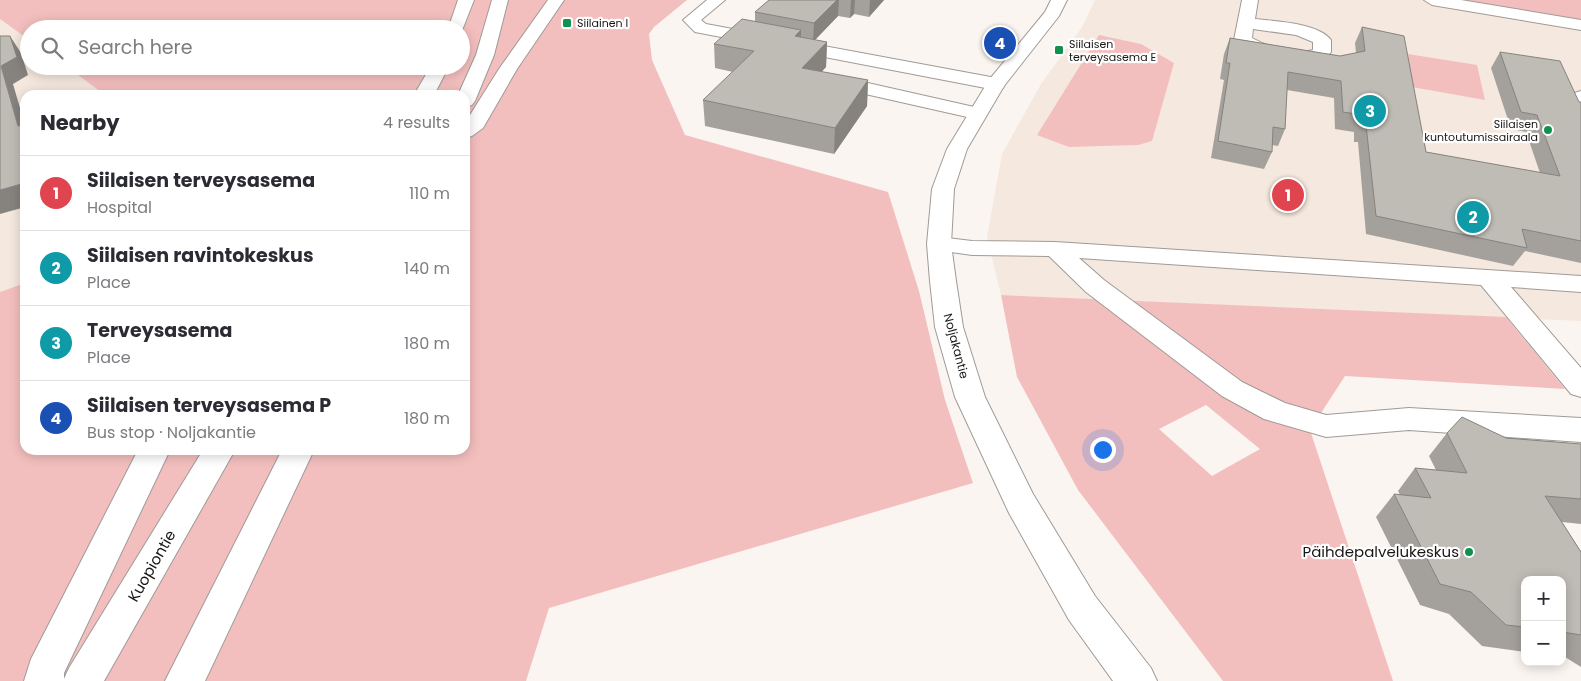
<!DOCTYPE html>
<meta charset="utf-8">
<style>
:root{--surface:#fff;--page:#f7f7f7;--text:#2b2b33;--muted:#7c7c81;--line:#e1e1e2;--accent:#0f766e}
body{margin:0;font-family:Poppins,sans-serif;background:var(--page);color:var(--text)}
.controls{position:absolute;right:15px;bottom:15px;display:grid;overflow:hidden;border-radius:10px;box-shadow:0 2px 12px #0003}
.controls button{width:45px;height:45px;display:grid;place-items:center;padding:0;border:0;border-bottom:1px solid var(--line);background:var(--surface);color:var(--text);font:25px sans-serif}
.you{position:absolute;left:1102px;top:449px;width:18px;height:18px;margin:-12px;border:4px solid #fff;border-radius:50%;background:#1a73e8;box-shadow:0 0 0 8px #1a73e833}
.badge{display:grid;place-items:center;width:32px;height:32px;border-radius:50%;background:var(--accent);color:#fff;font-size:16px;font-weight:700}
.pin{position:absolute;translate:-50% -50%;border:2px solid #fff;box-shadow:0 1px 5px #0006}
.list{margin:0;padding:0;list-style:none}
h2{display:flex;justify-content:space-between;align-items:center;height:65px;margin:0;padding:0 20px;font-size:21px}
h2 small{font-size:16px;font-weight:400;color:var(--muted)}
.list li{display:grid;grid-template-columns:32px 1fr auto;gap:15px;align-items:center;box-sizing:border-box;height:75px;padding:0 20px;border-top:1px solid var(--line)}
.list b{display:block;font-size:19px;white-space:nowrap}
.list p{margin:0;font-size:16px;white-space:nowrap;color:var(--muted)}
.list em{font-size:16px;font-style:normal;color:var(--muted)}
.icon{flex:none;width:28px;height:28px;fill:none;stroke:currentColor;stroke-width:2;stroke-linecap:round;stroke-linejoin:round}
.map{position:relative;flex:none;width:1581px;height:681px;overflow:hidden}
.search{position:absolute;background:var(--surface);box-shadow:0 2px 12px #0003;left:20px;top:20px;width:450px;height:55px;display:flex;align-items:center;gap:12px;box-sizing:border-box;padding:0 18px;border-radius:28px;color:var(--muted);font-size:19px}
.panel{position:absolute;background:var(--surface);box-shadow:0 2px 12px #0003;left:20px;top:90px;width:450px;height:365px;border-radius:15px}
.map>svg:first-child{display:block}
</style>
<div class="map">
<svg width="1581" height="681" viewBox="0 0 1581 681">
<rect width="100%" height="100%" fill="#fbf5f1"/>
<g fill="#f5e8de">
<polygon points="1095,0 1452,0 1581,22 1581,321 1001,295 987,237 1002,154 1041,84 1082,27"/>
<polygon points="0,19 29,40 29,66 66,66 105,95 25,95 25,283 0,292"/>
</g>
<g fill="#f3bfbe" fill-rule="evenodd">
<polygon points="0,0 687,0 654,27 649,34 652,60 685,135 888,192 919,291 945,400 973,483 549,608 526,681 0,681 0,292 25,283 25,450 465,450 465,95 105,95 66,66 461,66 461,29 29,29 29,40 0,19"/>
<polygon points="1452,0 1581,0 1581,22"/>
<polygon points="1099,35 1141,44 1174,63 1152,141 1138,145 1069,147 1037,135"/>
<polygon points="1408,54 1477,65 1485,100 1412,87"/>
<path d="M 1001,295 L 1506,317 L 1565,389 L 1345,376 L 1310,430 L 1393,681 L 1223,681 L 1078,490 L 1017,377 ZM 1206,405 L 1260,449 L 1212,476 L 1159,429 Z"/>
</g>
<g fill="none" stroke-linecap="round" stroke-linejoin="round">
<defs>
<g id="minor">
<polygon points="707,0 725,0 701,20 706,24 996,78 1003,80 1005,84 1003,88 996,90 695,32 683,20"/>
<path d="M 1242,0 L 1258,0 L 1255,19 C 1274,21 1319,23 1331,40 L 1331,52 C 1317,72 1246,57 1234,40 ZM 1253,29 L 1296,35 L 1313,42 L 1313,50 C 1295,55 1268,47 1252,38 Z"/>
<polygon points="1424,0 1461,0 1581,20 1581,30 1432,5"/>
<polygon points="859,81 983,109 986,113 983,117 976,119 852,91 850,87 852,83"/>
<polygon points="1581,91 1581,110 1574,108 1571,104 1574,93"/>
<polygon points="939,237 972,241 1055,242 1581,276 1581,292 1511,287 1581,368 1581,397 1571,394 1481,285 1079,258 1104,280 1242,382 1285,403 1326,415 1409,408 1581,418 1581,442 1409,430 1326,437 1264,419 1222,396 1086,292 1049,256 972,255 930,249 927,244 930,239"/>
<polygon points="138,450 170,450 64,673 64,681 24,681 31,659"/>
</g>
<polygon id="major" points="1051,0 1067,0 1059,16 1004,86 967,149 954,189 951,244 956,281 963,327 985,397 1033,494 1095,596 1151,668 1157,681 1113,681 1069,620 1009,513 955,397 935,327 930,281 927,244 932,189 947,149 989,80 1045,12"/>
<g id="highway">
<polygon points="458,0 474,0 461,33 461,29 448,29"/>
<polygon points="492,0 508,0 494,55 475,101 472,105 465,107 465,95 458,95 476,55"/>
<polygon points="548,0 564,0 517,69 483,128 472,136 465,138 465,123 499,69"/>
<polygon points="431,66 449,66 434,95 414,95"/>
<polygon points="203,450 235,450 104,681 63,681 69,668"/>
<polygon points="282,450 314,450 205,681 165,681"/>
</g>
</defs>
<use href="#minor" stroke="#a09a96" stroke-width="2"/>
<use href="#major" stroke="#a09a96" stroke-width="2"/>
<use href="#highway" stroke="#a09a96" stroke-width="2"/>
<use href="#minor" fill="#fff" fill-rule="evenodd"/>
<use href="#major" fill="#fff" fill-rule="evenodd"/>
<use href="#highway" fill="#fff" fill-rule="evenodd"/>
</g>
<g fill="#a4a19c">
<polygon points="769,0 884,0 869,17 854,14 850,18 838,16 815,40 827,42 826,67 821,72 868,80 867,106 834,154 705,126 703,100 733,72 715,68 714,44 755,22 755,12"/>
<polygon points="1362,27 1426,152 1540,173 1526,132 1511,129 1491,68 1500,52 1579,102 1581,102 1581,263 1525,251 1513,266 1366,234 1358,142 1354,142 1354,132 1335,129 1334,98 1287,90 1285,129 1278,146 1272,145 1272,152 1264,169 1211,158 1224,80 1220,79 1224,54 1230,38 1340,56 1356,53 1355,43"/>
<polygon points="1447,433 1581,444 1581,524 1562,522 1581,552 1581,667 1565,657 1562,657 1562,580 1525,580 1525,652 1482,646 1449,614 1420,605 1376,517 1394,494 1400,495 1398,491 1415,468 1436,470 1429,456"/>
</g>
<g fill="#86837f">
<polygon points="837,0 839,0 838,16 813,42 814,23"/>
<polygon points="851,0 855,0 854,14 850,18"/>
<polygon points="870,0 884,0 869,17"/>
<polygon points="801,30 801,54 795,36"/>
<polygon points="10,36 21,53 28,75 13,84 25,125 18,126 1,66"/>
<polygon points="827,42 826,67 802,93 802,68"/>
<polygon points="868,80 867,106 834,154 835,128"/>
<polygon points="25,183 25,207 0,214 0,190"/>
</g>
<g fill="#bfbbb5" stroke="#86837f">
<polygon points="769,0 837,0 814,23 755,12"/>
<polygon points="742,19 801,30 795,36 827,42 802,68 868,80 835,128 703,100 754,51 714,44"/>
<polygon points="1362,27 1404,36 1426,152 1560,176 1537,115 1521,112 1500,52 1560,61 1579,102 1581,102 1581,241 1522,229 1527,248 1376,216 1366,125 1363,125 1362,115 1343,112 1341,81 1288,72 1285,129 1273,127 1272,152 1218,141 1230,63 1226,63 1230,38 1340,56 1365,51"/>
<polygon points="0,36 10,36 17,57 1,66 18,126 25,125 25,183 0,190"/>
<polygon points="1462,417 1506,438 1581,444 1581,499 1545,496 1581,552 1581,635 1562,632 1562,580 1525,580 1525,627 1506,625 1471,592 1440,584 1394,494 1431,498 1415,468 1467,473 1447,433"/>
</g>
<g fill="#11914f" stroke="#fff" stroke-width="2">
<rect x="562" y="18" width="10" height="10" rx="2.5"/>
<rect x="1054" y="45" width="10" height="10" rx="2.5"/>
<circle cx="1548" cy="130" r="5"/>
<circle cx="1469" cy="552" r="5"/>
</g>
<g text-anchor="middle" stroke-width="4.5" stroke-linejoin="round" paint-order="stroke">
<g font-size="11" fill="#191715" stroke="#fff" text-anchor="start">
<text x="577" y="27">Siilainen I</text>
<text x="1069" y="48">Siilaisen<tspan x="1069" dy="13">terveysasema E</tspan></text>
<text x="1538" y="128" text-anchor="end">Siilaisen<tspan x="1538" dy="13">kuntoutumissairaala</tspan></text>
</g>
<g font-size="12" fill="#191715" stroke="#fff">
<text transform="translate(956 346) rotate(75)" y="4">Noljakantie</text>
</g>
<g font-size="15" fill="#191715" stroke="#fff" text-anchor="end">
<text x="1459" y="557">Päihdepalvelukeskus</text>
</g>
<g font-size="15" fill="#191715" stroke="#fff">
<text transform="translate(152 566) rotate(-60)" y="5">Kuopiontie</text>
</g>
</g>
</svg>
<div class="controls">
<button>+</button>
<button>−</button>
</div>
<div class="you"></div>
<div class="pin badge" style="left:1288px;top:195px;background:#e0444e">1</div>
<div class="pin badge" style="left:1473px;top:217px;background:#0f9aa8">2</div>
<div class="pin badge" style="left:1370px;top:111px;background:#0f9aa8">3</div>
<div class="pin badge" style="left:1000px;top:43px;background:#1a4fb4">4</div>
<div class="search"><svg class="icon" aria-label="search" viewBox="0 0 24 24"><circle cx="10" cy="10" r="6"/><path d="M15 15l6 6"/></svg>Search here</div>
<section class="panel">
<h2>Nearby<small>4 results</small></h2>
<ul class="list">
<li><span class="badge" style="background:#e0444e">1</span><div><b>Siilaisen terveysasema</b><p>Hospital</p></div><em>110 m</em></li>
<li><span class="badge" style="background:#0f9aa8">2</span><div><b>Siilaisen ravintokeskus</b><p>Place</p></div><em>140 m</em></li>
<li><span class="badge" style="background:#0f9aa8">3</span><div><b>Terveysasema</b><p>Place</p></div><em>180 m</em></li>
<li><span class="badge" style="background:#1a4fb4">4</span><div><b>Siilaisen terveysasema P</b><p>Bus stop · Noljakantie</p></div><em>180 m</em></li>
</ul>
</section>
</div>
